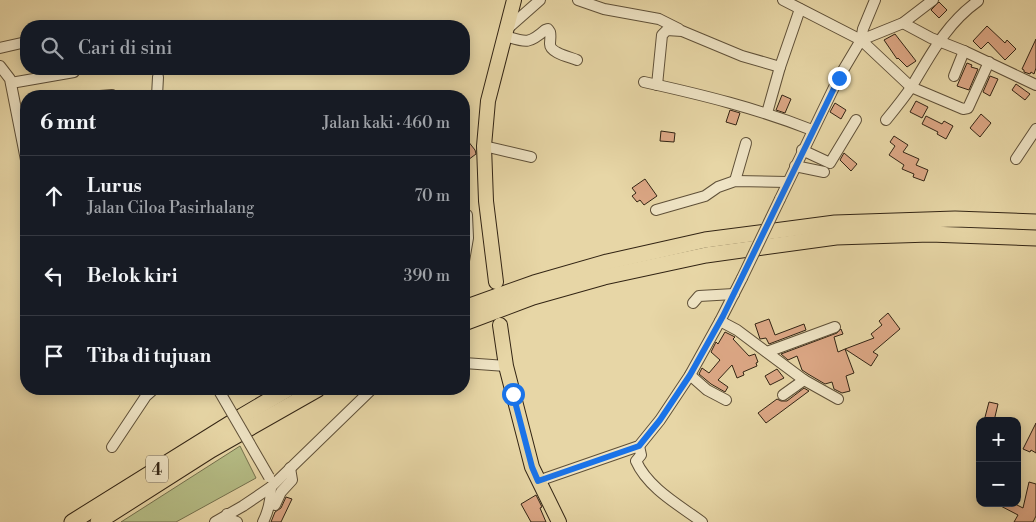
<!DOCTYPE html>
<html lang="id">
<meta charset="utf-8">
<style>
:root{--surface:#171b24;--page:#242831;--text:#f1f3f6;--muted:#9ea1a6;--line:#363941}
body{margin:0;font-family:"Libre Bodoni",serif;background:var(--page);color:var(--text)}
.controls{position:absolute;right:15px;bottom:15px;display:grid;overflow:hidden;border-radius:10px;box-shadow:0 2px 12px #0003}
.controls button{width:45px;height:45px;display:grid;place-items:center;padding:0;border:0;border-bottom:1px solid var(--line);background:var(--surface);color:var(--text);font:25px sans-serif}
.stop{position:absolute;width:15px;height:15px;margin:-11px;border:4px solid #1a73e8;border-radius:50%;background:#fff}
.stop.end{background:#1a73e8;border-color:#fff;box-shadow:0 1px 5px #0008}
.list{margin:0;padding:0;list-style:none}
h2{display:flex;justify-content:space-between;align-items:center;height:65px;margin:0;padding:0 20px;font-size:21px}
h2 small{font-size:16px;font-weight:400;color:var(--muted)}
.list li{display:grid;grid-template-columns:32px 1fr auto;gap:15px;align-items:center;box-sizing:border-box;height:80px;padding:0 20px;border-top:1px solid var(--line)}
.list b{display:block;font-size:19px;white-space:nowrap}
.list p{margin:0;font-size:16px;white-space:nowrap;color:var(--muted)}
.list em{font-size:16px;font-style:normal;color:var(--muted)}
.icon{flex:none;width:28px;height:28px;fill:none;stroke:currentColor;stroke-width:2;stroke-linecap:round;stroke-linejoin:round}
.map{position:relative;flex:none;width:1036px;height:522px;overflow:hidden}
.search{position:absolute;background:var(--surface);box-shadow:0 2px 12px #0003;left:20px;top:20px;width:450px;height:55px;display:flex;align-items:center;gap:12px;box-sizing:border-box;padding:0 18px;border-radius:20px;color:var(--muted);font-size:19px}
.panel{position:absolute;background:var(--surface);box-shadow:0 2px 12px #0003;left:20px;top:90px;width:450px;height:305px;border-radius:20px}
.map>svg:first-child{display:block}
</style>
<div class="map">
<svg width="1036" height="522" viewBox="0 0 1036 522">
<rect width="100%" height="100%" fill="#e7d6a6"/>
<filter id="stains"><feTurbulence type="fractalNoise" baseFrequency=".004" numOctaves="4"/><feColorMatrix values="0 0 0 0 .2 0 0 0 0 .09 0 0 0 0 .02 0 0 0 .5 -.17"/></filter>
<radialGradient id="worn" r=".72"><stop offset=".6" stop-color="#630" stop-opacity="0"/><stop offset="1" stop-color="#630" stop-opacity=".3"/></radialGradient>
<polygon fill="#b6be87" stroke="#74714e" points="240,446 256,478 176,522 121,522"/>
<g fill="#dca785" stroke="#322414">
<polygon points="939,2 947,10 939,18 931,10"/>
<polygon points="987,26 1005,43 1007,40 1016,49 1005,60 988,42 981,49 973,41"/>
<polygon points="895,34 916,61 907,67 898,58 897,59 884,40"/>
<polygon points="1036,39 1036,68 1034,74 1031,72 1030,74 1024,72 1024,70 1022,69"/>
<polygon points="967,63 972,65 971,67 978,69 969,90 957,86"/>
<polygon points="990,76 998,79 990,96 983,92"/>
<polygon points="1016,84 1030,94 1025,100 1012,90"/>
<polygon points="782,95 791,99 785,113 776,110"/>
<polygon points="916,101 928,107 922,118 910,112"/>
<polygon points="835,103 846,110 841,119 830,112"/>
<polygon points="730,110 740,113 736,125 726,122"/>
<polygon points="981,114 991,123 980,137 970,128"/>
<polygon points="926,116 942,124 944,121 953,126 946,139 937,134 938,132 922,124"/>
<polygon points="661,131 675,133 674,142 660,141"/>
<polygon points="464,136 475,150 476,154 468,160 464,155"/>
<polygon points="894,136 908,145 903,152 919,159 916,165 928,170 924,181 913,177 914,174 902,169 904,165 889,155 895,146 890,142"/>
<polygon points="844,153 857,164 851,171 840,160"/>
<polygon points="645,179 657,196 644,205 640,200 637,202 632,196 636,193 632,188"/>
<polygon points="888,313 900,329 873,352 878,355 871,366 845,349 874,338 871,334 882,325 879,321"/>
<polygon points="769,319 775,335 804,324 806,330 769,344 766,338 760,339 755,324"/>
<polygon points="841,329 843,334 834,337 838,352 845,349 854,373 846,376 850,391 842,393 834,389 832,382 825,384 808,374 802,370 797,356 788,360 781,354 837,333"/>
<polygon points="725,332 735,337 733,339 749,356 755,354 758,362 756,363 757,366 743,372 744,375 737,378 732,365 718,380 728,387 725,392 711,384 699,374 702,368 709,373 720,360 711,352 716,342 718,344"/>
<polygon points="777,369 784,378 770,385 765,376"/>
<polygon points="804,388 809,391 766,423 758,413 777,399 781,401 787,401"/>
<polygon points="989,402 998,404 994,421 984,421"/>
<polygon points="1036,423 1036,453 1031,450 1030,452 1023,449"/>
<polygon points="1029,482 1036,484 1036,516 1033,522 1014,522 1018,515 995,503 1013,503 1023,508"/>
<polygon points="536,495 542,507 540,508 546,522 531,522 521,504"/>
<polygon points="286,497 292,499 281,522 271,522 275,512 281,508"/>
</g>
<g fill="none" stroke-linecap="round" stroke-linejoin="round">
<defs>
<g id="minor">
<polyline points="578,0 604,9 659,19 679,29"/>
<polyline points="783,0 861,40 911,87 963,109 968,108 989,62"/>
<polyline points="903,23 931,38 964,51 1036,85"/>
<polyline points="506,30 540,0"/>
<path d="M 505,36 C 525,42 528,45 545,30 L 548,29 L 550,32 C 551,36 550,40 550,44 C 550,53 570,57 577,60"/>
<polyline points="861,40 863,29 875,0"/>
<polyline points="0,48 26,42"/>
<polyline points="0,66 10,79 26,160"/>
<polyline points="954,76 964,51"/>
<path d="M 644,82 C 703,95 756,108 812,130"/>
<polyline points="11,83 74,72"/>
<polyline points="657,85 662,35 667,30 682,31 742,56 780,67"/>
<polyline points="100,96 112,95"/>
<polyline points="157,96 158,77"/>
<polyline points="767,113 780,67 800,9"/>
<path d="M 886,120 C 895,109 904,98 912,86 C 931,54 947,23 978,1"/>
<polyline points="484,146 531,157"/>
<polyline points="802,150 830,163 856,120"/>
<polyline points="1016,159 1036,129"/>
<polyline points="795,166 824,172"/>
<polyline points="735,181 746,143"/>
<polyline points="780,199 839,77 861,40 903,23 933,0"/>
<polyline points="656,210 705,196 718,187 735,181 787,182"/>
<polyline points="464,261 468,238 467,215"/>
<polyline points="693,303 699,296 734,294"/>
<polyline points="720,321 737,330 804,380 838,399"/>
<polyline points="767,352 835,327"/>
<polyline points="464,363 506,366"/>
<polyline points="690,375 707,390 726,400"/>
<polyline points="783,395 804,380"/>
<path d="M 639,446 L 641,455 L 636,461 C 648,488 679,505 702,522"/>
<polyline points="112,447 146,396 154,389"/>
<polyline points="538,481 639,446 660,420 690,375 720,321 742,278"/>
<polyline points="275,505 281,492 292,480 290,468"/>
<polyline points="227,514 229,519 237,522"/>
<polyline points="215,522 243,506 271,487 372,389"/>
<path d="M 263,522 C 269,510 271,500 271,487"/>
</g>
<g id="major">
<polyline points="496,282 486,201 484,146 488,101 514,0"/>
<polyline points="500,325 506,366 532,467 559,522"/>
</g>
<g id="highway">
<polyline points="464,308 534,283 607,262 705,240 835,223 955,219 1036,222"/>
<polyline points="464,323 533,297 604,277 706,255 836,237 930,234 1036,238"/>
<polyline points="72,522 242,416 288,389"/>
<polyline points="98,522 211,450 318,389"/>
</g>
</defs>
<use href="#minor" stroke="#5f5038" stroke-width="12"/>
<use href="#major" stroke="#322414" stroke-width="16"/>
<use href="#highway" stroke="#322414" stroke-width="17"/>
<use href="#minor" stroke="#efe4c5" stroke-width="10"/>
<use href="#major" stroke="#e7d6a6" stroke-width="14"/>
<use href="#highway" stroke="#e7d6a6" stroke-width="15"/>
<defs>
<g id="minor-bridge">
<polyline points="742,278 780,199"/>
<polyline points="218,389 269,477"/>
</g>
</defs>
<use href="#minor-bridge" stroke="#5f5038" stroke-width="12" stroke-linecap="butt"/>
<use href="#minor-bridge" stroke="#efe4c5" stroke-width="10"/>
</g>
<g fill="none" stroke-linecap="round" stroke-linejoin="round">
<polyline stroke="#1a73e8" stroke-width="6" points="513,394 532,467 538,481 639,446 660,420 690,375 723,316 839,78"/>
</g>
<g text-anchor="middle" stroke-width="4" stroke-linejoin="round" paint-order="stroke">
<rect fill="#efe4c5" stroke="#6b5e49" stroke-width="1" x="146" y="455.5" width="22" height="27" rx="4"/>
<g font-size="16" font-weight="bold" fill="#322414">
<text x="157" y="475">4</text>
</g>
</g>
<rect width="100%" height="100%" filter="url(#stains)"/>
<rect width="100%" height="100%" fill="url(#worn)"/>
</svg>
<div class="controls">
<button>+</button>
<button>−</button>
</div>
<div class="stop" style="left:513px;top:394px"></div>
<div class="stop end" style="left:839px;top:78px"></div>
<div class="search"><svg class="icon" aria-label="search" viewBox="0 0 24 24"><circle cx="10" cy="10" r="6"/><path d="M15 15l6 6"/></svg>Cari di sini</div>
<section class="panel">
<h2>6 mnt<small>Jalan kaki · 460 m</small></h2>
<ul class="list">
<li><svg class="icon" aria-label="ahead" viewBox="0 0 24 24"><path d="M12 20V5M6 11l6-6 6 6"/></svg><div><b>Lurus</b><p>Jalan Ciloa Pasirhalang</p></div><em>70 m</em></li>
<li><svg class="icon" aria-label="left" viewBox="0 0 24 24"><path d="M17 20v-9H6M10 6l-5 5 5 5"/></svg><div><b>Belok kiri</b></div><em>390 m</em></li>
<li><svg class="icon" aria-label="arrive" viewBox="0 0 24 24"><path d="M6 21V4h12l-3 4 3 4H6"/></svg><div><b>Tiba di tujuan</b></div></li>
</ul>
</section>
</div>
